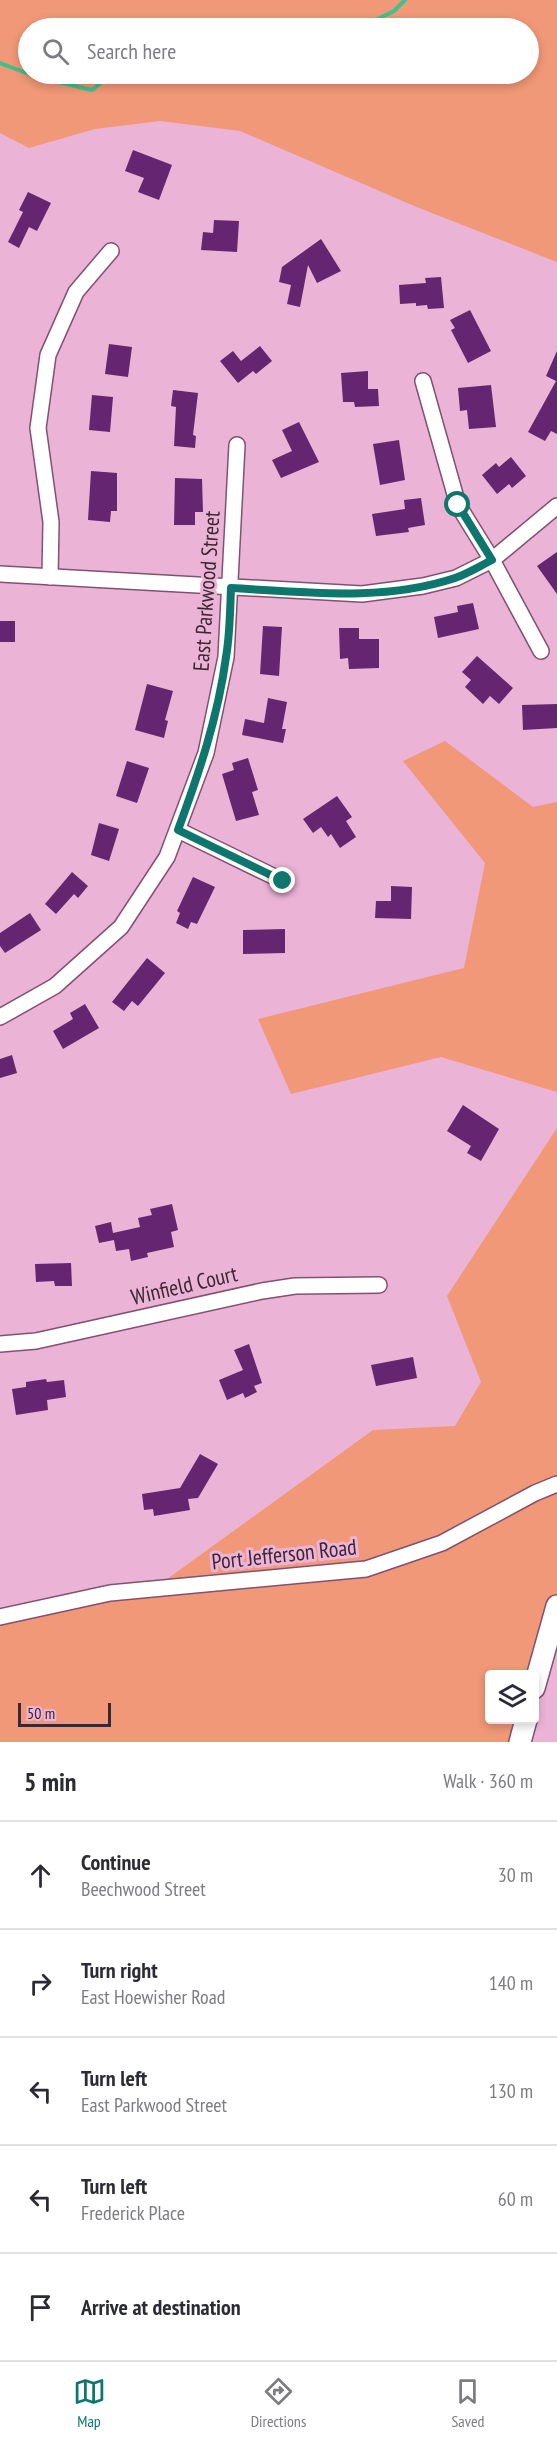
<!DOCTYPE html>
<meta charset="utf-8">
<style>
:root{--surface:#fff;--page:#f7f7f7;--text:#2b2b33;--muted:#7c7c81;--line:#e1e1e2;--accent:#0f766e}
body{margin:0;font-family:"PT Sans Narrow",sans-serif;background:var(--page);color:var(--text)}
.controls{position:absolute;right:18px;bottom:18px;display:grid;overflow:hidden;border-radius:6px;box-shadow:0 3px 9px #0003}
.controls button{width:54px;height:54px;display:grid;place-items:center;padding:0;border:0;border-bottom:2px solid var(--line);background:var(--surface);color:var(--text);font:30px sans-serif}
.scale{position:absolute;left:18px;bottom:15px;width:93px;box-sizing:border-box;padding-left:6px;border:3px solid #3b2633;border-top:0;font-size:16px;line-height:21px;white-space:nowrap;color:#3b2633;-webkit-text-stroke:4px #ebb3d6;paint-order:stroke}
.stop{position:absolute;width:18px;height:18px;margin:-14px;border:4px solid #0f766e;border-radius:50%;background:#fff}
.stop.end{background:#0f766e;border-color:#fff;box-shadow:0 2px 6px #0008}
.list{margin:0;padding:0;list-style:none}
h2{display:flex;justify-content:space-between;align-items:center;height:78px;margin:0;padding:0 24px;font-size:26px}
h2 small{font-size:20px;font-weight:400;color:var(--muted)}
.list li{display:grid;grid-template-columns:39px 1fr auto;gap:18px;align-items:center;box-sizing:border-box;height:108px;padding:0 24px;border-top:2px solid var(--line)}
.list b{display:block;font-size:22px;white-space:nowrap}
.list p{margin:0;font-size:20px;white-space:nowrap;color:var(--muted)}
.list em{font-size:20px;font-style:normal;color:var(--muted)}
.icon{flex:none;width:33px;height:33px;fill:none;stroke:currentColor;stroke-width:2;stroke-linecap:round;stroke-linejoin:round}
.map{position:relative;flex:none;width:557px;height:1742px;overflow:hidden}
.search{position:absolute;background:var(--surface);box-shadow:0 3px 9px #0003;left:18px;right:18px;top:18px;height:66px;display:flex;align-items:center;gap:15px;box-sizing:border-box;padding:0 21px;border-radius:33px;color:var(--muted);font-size:22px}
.sheet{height:618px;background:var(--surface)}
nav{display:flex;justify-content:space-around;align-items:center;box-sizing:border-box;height:84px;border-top:2px solid var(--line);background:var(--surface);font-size:16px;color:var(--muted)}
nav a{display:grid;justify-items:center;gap:3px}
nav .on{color:var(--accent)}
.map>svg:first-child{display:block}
</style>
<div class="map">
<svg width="557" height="1742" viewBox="0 0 557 1742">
<rect width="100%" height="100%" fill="#ebb3d6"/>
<g fill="#f09877" fill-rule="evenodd">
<path d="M 0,0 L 557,0 L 557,262 L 419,208 L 240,131 L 160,121 L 95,129 L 29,148 L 0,133 ZM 528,28 L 528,74 L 28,74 L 28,28 Z"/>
<polygon points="445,741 533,807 557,802 557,1092 441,1057 291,1094 258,1019 464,968 485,863 403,761"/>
<polygon points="557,1128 557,1606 534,1674 490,1674 490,1720 526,1720 520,1742 0,1742 0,1617 152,1590 373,1430 455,1426 481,1382 447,1296"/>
</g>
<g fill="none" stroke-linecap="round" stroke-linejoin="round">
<g stroke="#41c08b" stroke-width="4">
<polyline points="359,28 394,11 405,0"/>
<polyline points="0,63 37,77 92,90 112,74"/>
</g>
</g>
<g fill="#662571">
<polygon points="133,150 172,165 159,200 138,192 144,178 125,171"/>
<polygon points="28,192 51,203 37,231 29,227 19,248 8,242 23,212 19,210"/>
<polygon points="214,220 239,221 237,252 201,250 203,232 213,233"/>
<polygon points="321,239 341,271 317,283 308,265 300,307 287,304 291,285 279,282 282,267"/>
<polygon points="441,277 444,308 428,309 427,305 416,306 416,303 400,304 399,285 426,283 425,278"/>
<polygon points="470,310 491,351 468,363 451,330 455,328 450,320"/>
<polygon points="109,344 132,347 128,377 105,374"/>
<polygon points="260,346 272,361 256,374 253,371 238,383 220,361 233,351 241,361"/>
<polygon points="557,351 557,434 551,431 545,441 528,432 556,381 546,376"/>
<polygon points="368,371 368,389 378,389 379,406 355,407 354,402 343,402 341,373"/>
<polygon points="491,385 496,427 469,429 467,410 460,411 458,388"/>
<polygon points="173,390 198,393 193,435 196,436 195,448 174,446 176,407 171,406"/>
<polygon points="92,395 113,397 110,432 89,430"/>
<polygon points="299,422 319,462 281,478 272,460 292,451 282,430"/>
<polygon points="399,440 405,480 380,485 373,444"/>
<polygon points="511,457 526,476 512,488 509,484 497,494 482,475 496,463 499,467"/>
<polygon points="91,471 117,473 117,511 111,511 110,522 88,520"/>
<polygon points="175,478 202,479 203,512 195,512 195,525 174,525"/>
<polygon points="421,498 425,525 408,528 409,532 376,536 372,514 405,509 404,500"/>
<polygon points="557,552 557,594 537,566"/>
<polygon points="473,603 479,629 438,638 434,617 458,612 457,606"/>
<rect x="0" y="621" width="15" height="21"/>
<polygon points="263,626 282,627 279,676 260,674"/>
<polygon points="339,628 359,628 359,639 379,639 379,668 349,669 348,658 340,659"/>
<polygon points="477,656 513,688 499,704 490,696 483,704 465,687 471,680 462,672"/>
<polygon points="147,684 173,691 165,720 168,721 164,738 135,730"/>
<polygon points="268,698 287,702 282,729 286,729 283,743 242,735 245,719 264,723"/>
<polygon points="557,704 557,728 523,730 522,705"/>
<polygon points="248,758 258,790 252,792 259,815 236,821 222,774 234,770 232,763"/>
<polygon points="127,761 149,768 137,803 116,796"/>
<polygon points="337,796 352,817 346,821 356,837 340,848 331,834 328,837 321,827 313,833 303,819"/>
<polygon points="99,823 119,829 109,861 91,855"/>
<polygon points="72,872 88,886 78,898 74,894 56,914 45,904"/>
<polygon points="193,877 215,887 197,924 191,922 188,929 176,923 180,913 177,911"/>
<polygon points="391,886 412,887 411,919 375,918 376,901 391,901"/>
<polygon points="30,913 41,930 5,953 0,946 0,933"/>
<polygon points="285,929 285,953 243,954 243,930"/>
<polygon points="147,958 165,973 138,1006 132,1001 124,1011 112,1002"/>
<polygon points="85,1004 99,1028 63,1049 53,1031 73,1019 70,1013"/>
<polygon points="12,1055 17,1073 0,1078 0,1059"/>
<polygon points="463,1105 499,1129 481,1161 467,1153 471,1146 447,1131"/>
<polygon points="172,1204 178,1230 171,1232 174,1247 147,1253 148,1257 131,1261 129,1249 116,1251 114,1240 99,1243 95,1226 111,1222 113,1233 140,1227 138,1218 152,1215 150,1209"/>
<polygon points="71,1263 72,1286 55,1286 54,1281 36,1282 35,1264"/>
<polygon points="249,1344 262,1383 254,1386 257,1392 245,1398 243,1393 227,1400 219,1380 243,1370 234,1350"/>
<polygon points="413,1357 417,1378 376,1386 371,1365"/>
<polygon points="46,1379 47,1382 64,1380 66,1397 47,1400 48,1410 16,1415 12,1389 26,1387 26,1382"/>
<polygon points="200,1454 218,1464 198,1498 188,1499 190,1510 154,1516 153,1509 144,1510 142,1494 180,1488"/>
</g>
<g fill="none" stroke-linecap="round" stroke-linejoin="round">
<defs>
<g id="minor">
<polyline points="423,381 458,505 492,560 541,651"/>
<polyline points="0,574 362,594 423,586 456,578 492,560 557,506"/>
<polyline points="50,577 51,522 38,428 48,355 76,292 111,251"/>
<polyline points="178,830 283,881"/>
<polyline points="0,1017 55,986 121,927 167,857 206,753 226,657 237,445"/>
<polyline points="0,1344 36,1341 262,1291 295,1286 379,1285"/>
<polyline points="0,1617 110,1593 366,1569 442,1543 535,1493 557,1484"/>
</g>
<g id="secondary">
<polyline points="534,1688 557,1606"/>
<polyline points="520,1742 526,1720"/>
</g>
</defs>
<use href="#minor" stroke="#825170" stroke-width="18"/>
<use href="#secondary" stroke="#825170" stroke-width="24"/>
<use href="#minor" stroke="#fff" stroke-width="15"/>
<use href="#secondary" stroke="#fff" stroke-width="21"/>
</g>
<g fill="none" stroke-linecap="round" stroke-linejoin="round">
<path stroke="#0f766e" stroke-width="8" d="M 283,881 L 178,830 C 199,773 218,717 226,657 C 230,634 230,611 231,588 C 305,592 383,602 455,578 C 467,574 480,566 492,560 L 458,505"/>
</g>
<g text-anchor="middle" stroke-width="6" stroke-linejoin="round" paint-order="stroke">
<g font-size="22" fill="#3b2633" stroke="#ebb3d6">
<text transform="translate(206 591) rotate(-86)" y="8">East Parkwood Street</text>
<text transform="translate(184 1285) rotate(-13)" y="8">Winfield Court</text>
<text transform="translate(284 1554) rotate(-6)" y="8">Port Jefferson Road</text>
</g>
</g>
</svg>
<div class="controls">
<button><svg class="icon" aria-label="layers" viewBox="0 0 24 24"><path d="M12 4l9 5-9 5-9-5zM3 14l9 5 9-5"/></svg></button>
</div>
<div class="scale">50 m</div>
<div class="stop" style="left:458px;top:505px"></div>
<div class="stop end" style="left:283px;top:881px"></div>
<div class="search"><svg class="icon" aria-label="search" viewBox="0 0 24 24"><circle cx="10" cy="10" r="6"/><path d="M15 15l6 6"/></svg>Search here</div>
</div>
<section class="sheet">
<h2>5 min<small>Walk · 360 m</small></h2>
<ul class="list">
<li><svg class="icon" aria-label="ahead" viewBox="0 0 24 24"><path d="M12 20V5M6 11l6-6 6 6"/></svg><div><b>Continue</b><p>Beechwood Street</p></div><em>30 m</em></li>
<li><svg class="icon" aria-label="right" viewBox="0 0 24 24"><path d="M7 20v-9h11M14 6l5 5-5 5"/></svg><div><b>Turn right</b><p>East Hoewisher Road</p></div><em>140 m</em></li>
<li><svg class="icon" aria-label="left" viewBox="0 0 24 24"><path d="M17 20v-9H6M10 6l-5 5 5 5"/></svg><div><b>Turn left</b><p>East Parkwood Street</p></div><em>130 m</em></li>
<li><svg class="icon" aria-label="left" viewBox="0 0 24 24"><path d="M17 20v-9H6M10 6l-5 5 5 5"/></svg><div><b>Turn left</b><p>Frederick Place</p></div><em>60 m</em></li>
<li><svg class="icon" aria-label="arrive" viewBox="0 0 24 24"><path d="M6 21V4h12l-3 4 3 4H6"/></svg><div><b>Arrive at destination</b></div></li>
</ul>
</section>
<nav>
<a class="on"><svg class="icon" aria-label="map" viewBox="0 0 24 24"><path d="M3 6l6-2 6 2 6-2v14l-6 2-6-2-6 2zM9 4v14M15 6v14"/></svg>Map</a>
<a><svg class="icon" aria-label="directions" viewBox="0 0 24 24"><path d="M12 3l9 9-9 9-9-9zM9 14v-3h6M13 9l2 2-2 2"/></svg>Directions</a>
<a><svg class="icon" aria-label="saved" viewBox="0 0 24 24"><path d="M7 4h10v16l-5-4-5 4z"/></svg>Saved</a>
</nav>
